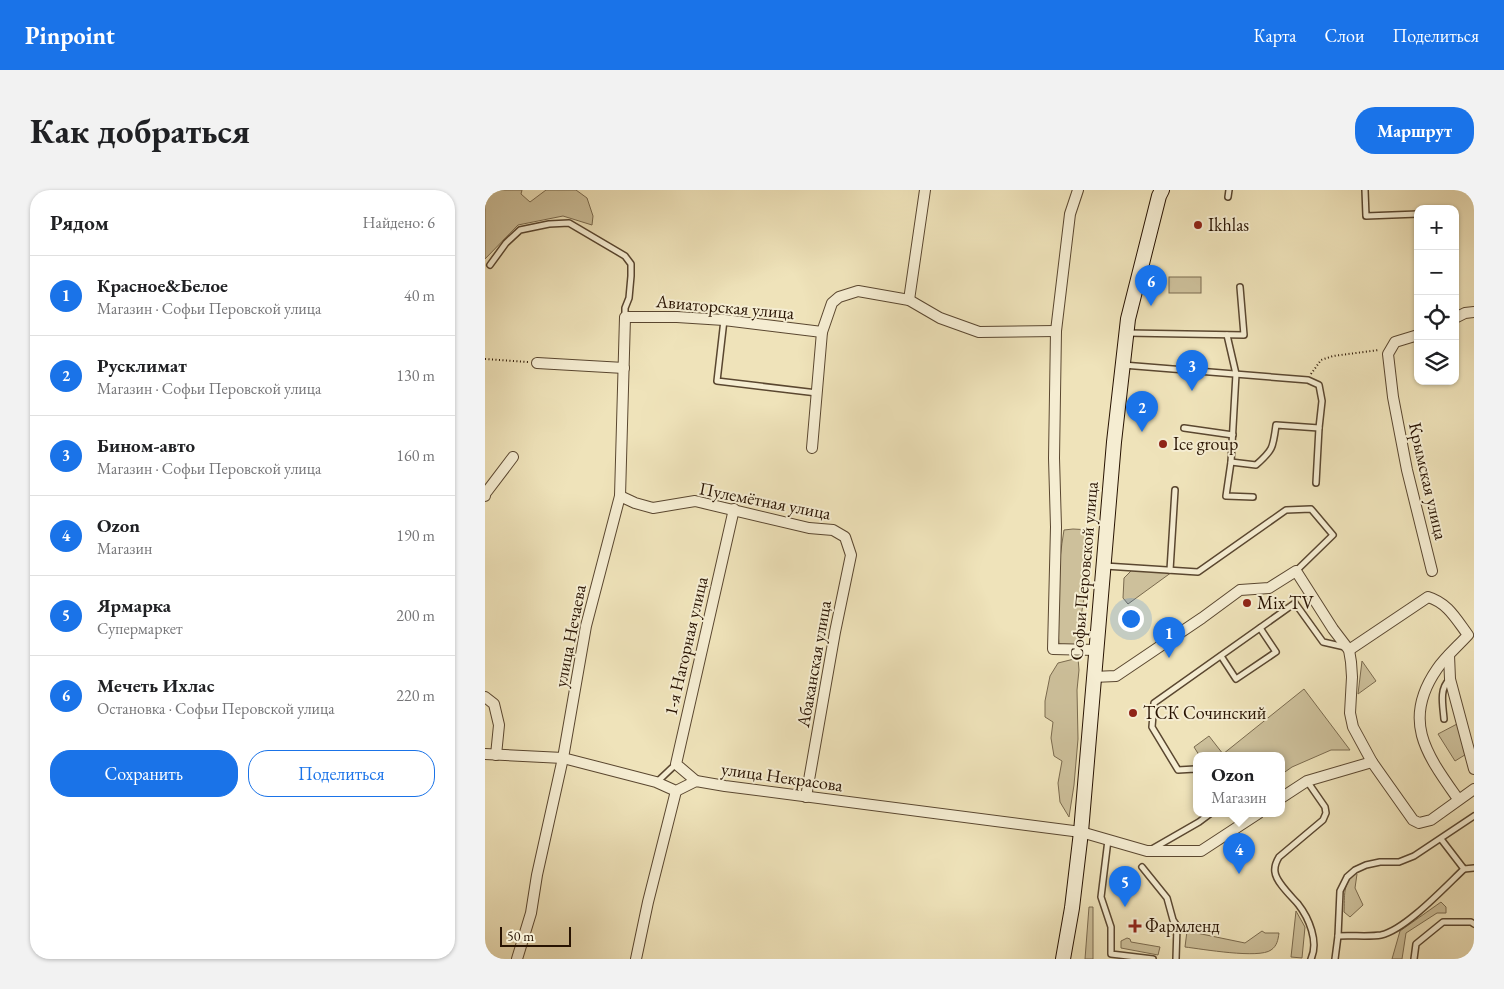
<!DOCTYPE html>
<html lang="ru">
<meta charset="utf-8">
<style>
:root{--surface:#fff;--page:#f2f2f2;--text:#202124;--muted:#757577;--line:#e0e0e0;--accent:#1a73e8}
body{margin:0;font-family:"EB Garamond",serif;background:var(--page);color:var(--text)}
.controls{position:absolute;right:15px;top:15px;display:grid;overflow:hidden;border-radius:10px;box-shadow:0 1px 4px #0004}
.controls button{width:45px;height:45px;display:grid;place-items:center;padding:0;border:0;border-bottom:1px solid var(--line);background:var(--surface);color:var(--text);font:25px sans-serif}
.scale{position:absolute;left:15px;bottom:12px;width:71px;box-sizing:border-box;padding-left:5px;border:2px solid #281302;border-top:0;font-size:14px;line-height:18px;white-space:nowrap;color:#281302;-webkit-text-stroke:4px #f5edd2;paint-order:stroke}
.you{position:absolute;left:645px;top:428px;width:18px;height:18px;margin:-12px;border:4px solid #fff;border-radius:50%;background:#1a73e8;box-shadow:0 0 0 8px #1a73e833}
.badge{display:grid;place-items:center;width:32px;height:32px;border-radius:50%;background:var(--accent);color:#fff;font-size:16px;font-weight:700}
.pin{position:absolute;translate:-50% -41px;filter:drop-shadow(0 1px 2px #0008)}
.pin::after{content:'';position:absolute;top:26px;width:18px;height:15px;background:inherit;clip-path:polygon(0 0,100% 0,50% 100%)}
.popup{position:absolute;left:708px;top:562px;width:92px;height:65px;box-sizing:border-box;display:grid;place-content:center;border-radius:10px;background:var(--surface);filter:drop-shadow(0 1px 4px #0005);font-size:16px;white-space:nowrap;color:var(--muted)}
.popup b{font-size:19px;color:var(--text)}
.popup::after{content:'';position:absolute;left:50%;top:100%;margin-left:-10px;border:10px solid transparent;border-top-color:var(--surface)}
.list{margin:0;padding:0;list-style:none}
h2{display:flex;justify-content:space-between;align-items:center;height:65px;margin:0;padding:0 20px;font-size:21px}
h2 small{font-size:16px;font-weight:400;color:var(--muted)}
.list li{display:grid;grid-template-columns:32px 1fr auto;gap:15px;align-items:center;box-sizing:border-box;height:80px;padding:0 20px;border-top:1px solid var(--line)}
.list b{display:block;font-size:19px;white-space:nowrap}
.list p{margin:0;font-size:16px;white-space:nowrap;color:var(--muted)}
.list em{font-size:16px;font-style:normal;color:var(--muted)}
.actions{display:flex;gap:10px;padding:15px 20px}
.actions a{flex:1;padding:11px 0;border:1px solid var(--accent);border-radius:20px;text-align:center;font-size:18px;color:var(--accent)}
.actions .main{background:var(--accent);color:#fff}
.icon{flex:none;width:28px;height:28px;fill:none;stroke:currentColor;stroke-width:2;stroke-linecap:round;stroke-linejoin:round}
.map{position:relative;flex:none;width:989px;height:769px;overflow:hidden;border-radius:20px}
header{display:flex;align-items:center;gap:30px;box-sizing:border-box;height:70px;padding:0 25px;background:var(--accent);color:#fff}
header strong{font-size:24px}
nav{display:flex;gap:28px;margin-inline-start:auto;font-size:18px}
.intro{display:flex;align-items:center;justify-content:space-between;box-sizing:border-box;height:120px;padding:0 30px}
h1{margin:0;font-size:35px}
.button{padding:12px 22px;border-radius:20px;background:var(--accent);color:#fff;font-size:18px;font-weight:700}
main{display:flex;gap:30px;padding:0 30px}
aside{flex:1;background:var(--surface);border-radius:20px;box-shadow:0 1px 4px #0004}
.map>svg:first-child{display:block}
</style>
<header>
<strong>Pinpoint</strong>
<nav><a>Карта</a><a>Слои</a><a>Поделиться</a></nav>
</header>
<div class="intro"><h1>Как добраться</h1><a class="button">Маршрут</a></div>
<main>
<aside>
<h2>Рядом<small>Найдено: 6</small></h2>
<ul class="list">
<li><span class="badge">1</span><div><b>Красное&amp;Белое</b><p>Магазин · Софьи Перовской улица</p></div><em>40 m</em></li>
<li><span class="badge">2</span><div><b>Русклимат</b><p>Магазин · Софьи Перовской улица</p></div><em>130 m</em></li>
<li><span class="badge">3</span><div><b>Бином-авто</b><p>Магазин · Софьи Перовской улица</p></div><em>160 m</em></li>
<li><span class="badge">4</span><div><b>Ozon</b><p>Магазин</p></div><em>190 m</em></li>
<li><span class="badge">5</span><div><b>Ярмарка</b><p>Супермаркет</p></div><em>200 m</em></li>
<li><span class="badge">6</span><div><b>Мечеть Ихлас</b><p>Остановка · Софьи Перовской улица</p></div><em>220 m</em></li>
</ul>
<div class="actions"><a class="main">Сохранить</a><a>Поделиться</a></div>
</aside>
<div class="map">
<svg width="989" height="769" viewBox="0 0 989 769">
<rect width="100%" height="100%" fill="#efe3ba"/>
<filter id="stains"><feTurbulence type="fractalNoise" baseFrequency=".004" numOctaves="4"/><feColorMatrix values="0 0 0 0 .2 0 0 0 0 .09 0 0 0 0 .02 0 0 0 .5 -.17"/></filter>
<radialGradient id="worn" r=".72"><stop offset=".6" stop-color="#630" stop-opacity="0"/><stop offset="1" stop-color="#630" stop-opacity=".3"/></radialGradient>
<g fill="#cdc09b" stroke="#7a6a4e">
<polygon points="8,0 37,0 36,4 45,12 61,0 91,0 102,8 108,26 107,35 78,26 33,35 0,69 0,5"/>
<rect x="684" y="87" width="32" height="16"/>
<path d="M 588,339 L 606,340 L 606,363 L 596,427 L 596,457 L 574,454 C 570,417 573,376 579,340 Z"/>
<polygon points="647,380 687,382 643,414 638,408 639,388"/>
<polygon points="593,468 594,480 592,500 593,549 589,595 584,627 575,612 573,593 577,571 569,566 566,548 568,532 560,527 560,511 565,486 573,473"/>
<polygon points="877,471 891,491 873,504"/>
<polygon points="819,499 865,560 846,560 807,577 797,584 796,565 714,565 709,557 724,546 738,564"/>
<polygon points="972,534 983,563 970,571 953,544"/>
<path d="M 871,683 L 872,684 L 870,698 L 878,715 L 865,727 L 859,722 C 860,706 857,693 871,683 Z"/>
<polygon points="956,712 961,717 961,723 952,723 921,743 917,769 907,769 915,741"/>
<polygon points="604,717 608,717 608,769 600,769"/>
<polygon points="811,721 820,737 817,768 806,767"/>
<path d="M 702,741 L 760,753 L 777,741 L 780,743 L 794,743 C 793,750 792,756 786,760 C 774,769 717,759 700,757 Z"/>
<polygon points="642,748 645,749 646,752 675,757 673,765 636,758 636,751"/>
</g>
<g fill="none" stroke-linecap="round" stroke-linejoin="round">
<defs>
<g id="service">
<polyline points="880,0 881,26 933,24"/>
<polyline points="743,7 744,0"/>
<polyline points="5,75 21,53 35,40 64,34 84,33 140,66 146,74 146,86 144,108 140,118 140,127"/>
<polyline points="239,130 232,191 332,203"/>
<polyline points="642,143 759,145 755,97"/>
<polyline points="742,145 751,184 746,272 741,306 768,307"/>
<polyline points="638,175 823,190 834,195 837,211 834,238 831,293"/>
<polyline points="699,238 748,245"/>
<path d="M 746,272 L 771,275 C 788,260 788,258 791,235 L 834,238"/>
<polyline points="620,376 713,382 801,320 826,319 848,345 811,381"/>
<polyline points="685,380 690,300"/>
<polyline points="736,466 751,489 791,462 775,438"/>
<path d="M 959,529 C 958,516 954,499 964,490"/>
<polyline points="712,580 710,579 693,580 667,537 669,513 810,413 838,452 860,457"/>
<path d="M 822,591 L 840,617 L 841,623 L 838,630 L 794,667 C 791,672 789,676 790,682 C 791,692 806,706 813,714 C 824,728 834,752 826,769"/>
<polyline points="172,592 191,574"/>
<polyline points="956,649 979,679 989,678"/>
<polyline points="623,650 616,707 626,737 626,764 668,769"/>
<polyline points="667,659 714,632 726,623"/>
<polyline points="657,677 682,708 688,730 692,736 691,769"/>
<path d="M 853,746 C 865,745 885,747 896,745 C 920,740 960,697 979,679"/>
<polyline points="850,769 853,746 855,701 862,687 870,680 881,675 895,672 914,672 929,666 989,626"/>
<polyline points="929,769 931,754 958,732 986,732 989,734"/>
</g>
<g id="minor">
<polyline points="593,0 585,24 571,141 569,268 571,337 568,459 611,460"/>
<polyline points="424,110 440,0"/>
<polyline points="970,128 980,123 989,122"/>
<polyline points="933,145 910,152 903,164 908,207 922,280 947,381"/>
<polyline points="52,173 139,178"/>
<polyline points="327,258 337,142 347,113 354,107 373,101 424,110 455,128 494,142 571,141"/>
<polyline points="0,306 0,304 28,267"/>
<polyline points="135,306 150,313 168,318 210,311 324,338 348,340 360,347 366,365 350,442 321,607"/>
<path d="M 864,460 L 943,407 C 963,413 971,429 983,445 C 973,456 960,467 952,479 C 916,531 942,565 973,609"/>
<polyline points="964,465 965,489 989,579"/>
<polyline points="608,487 631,486 717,428 755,400 784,398 811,381 848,439 864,460 866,472 867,487 865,523 868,537 887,572 928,630 934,633 946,630 989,599"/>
<polyline points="0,507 9,514 14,535 11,565"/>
<polyline points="0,564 78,568 171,592 191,601 211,591 240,596 596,642 662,661 716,661 774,623"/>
<polyline points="211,591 191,574 249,319"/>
<polyline points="796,608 822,591 887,572"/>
<polyline points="32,769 46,723 52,685 78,568 101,436 135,306 140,127 192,127 239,130 337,142"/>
<polyline points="151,769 163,712 191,601"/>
</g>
<polyline id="secondary" points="578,769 587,718 596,642 629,252 643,129 674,6 677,0"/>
</defs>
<use href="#service" stroke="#5a4730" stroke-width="8"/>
<use href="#minor" stroke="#5a4730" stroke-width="12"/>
<use href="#secondary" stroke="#281302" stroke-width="16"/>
<g stroke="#281302" stroke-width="2" stroke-dasharray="1 2.5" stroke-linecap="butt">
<polyline points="0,169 43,172"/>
<polyline points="826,184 836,170 848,166 894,160"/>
</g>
<use href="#service" stroke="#f5edd2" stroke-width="5"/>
<use href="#minor" stroke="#f5edd2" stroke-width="10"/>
<use href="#secondary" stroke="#f5edd2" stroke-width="14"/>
</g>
<g fill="#8f2418" stroke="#f5edd2" stroke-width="2">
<circle cx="713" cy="35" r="5"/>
<circle cx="678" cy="254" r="5"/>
<circle cx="762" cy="413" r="5"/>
<circle cx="648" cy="523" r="5"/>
<path d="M647.5 728.5h5v5h5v5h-5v5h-5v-5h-5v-5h5z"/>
</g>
<g text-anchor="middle" stroke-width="4" stroke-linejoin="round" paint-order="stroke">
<g font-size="18" fill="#281302" stroke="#f5edd2" text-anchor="start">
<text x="723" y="41">Ikhlas</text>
<text x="688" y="260">Ice group</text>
<text x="772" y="419">Mix TV</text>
<text x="658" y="529">ТСК Сочинский</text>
<text x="660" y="742">Фармленд</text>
</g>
<g font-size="18" fill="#281302" stroke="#f5edd2">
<text transform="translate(240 117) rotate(5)" y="6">Авиаторская улица</text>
<text transform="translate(943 291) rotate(77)" y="6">Крымская улица</text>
<text transform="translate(280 311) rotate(11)" y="6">Пулемётная улица</text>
<text transform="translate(599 381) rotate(-85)" y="6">Софьи Перовской улица</text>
<text transform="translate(85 446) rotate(-79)" y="6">улица Нечаева</text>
<text transform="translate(201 456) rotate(-77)" y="6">1-я Нагорная улица</text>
<text transform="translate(329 474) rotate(-80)" y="6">Абаканская улица</text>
<text transform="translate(297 587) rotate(8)" y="6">улица Некрасова</text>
</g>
</g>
<rect width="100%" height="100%" filter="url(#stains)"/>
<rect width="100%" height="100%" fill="url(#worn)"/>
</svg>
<div class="controls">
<button>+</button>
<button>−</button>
<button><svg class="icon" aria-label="locate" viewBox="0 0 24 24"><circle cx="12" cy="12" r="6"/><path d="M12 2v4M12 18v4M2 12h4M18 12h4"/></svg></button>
<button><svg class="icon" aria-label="layers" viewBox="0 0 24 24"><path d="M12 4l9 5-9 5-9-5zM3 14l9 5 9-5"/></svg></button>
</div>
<div class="scale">50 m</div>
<div class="you"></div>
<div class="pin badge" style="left:684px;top:468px">1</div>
<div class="pin badge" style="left:657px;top:242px">2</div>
<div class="pin badge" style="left:707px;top:201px">3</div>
<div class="pin badge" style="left:754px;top:684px">4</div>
<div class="popup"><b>Ozon</b>Магазин</div>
<div class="pin badge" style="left:640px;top:717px">5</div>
<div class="pin badge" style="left:666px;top:116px">6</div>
</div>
</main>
